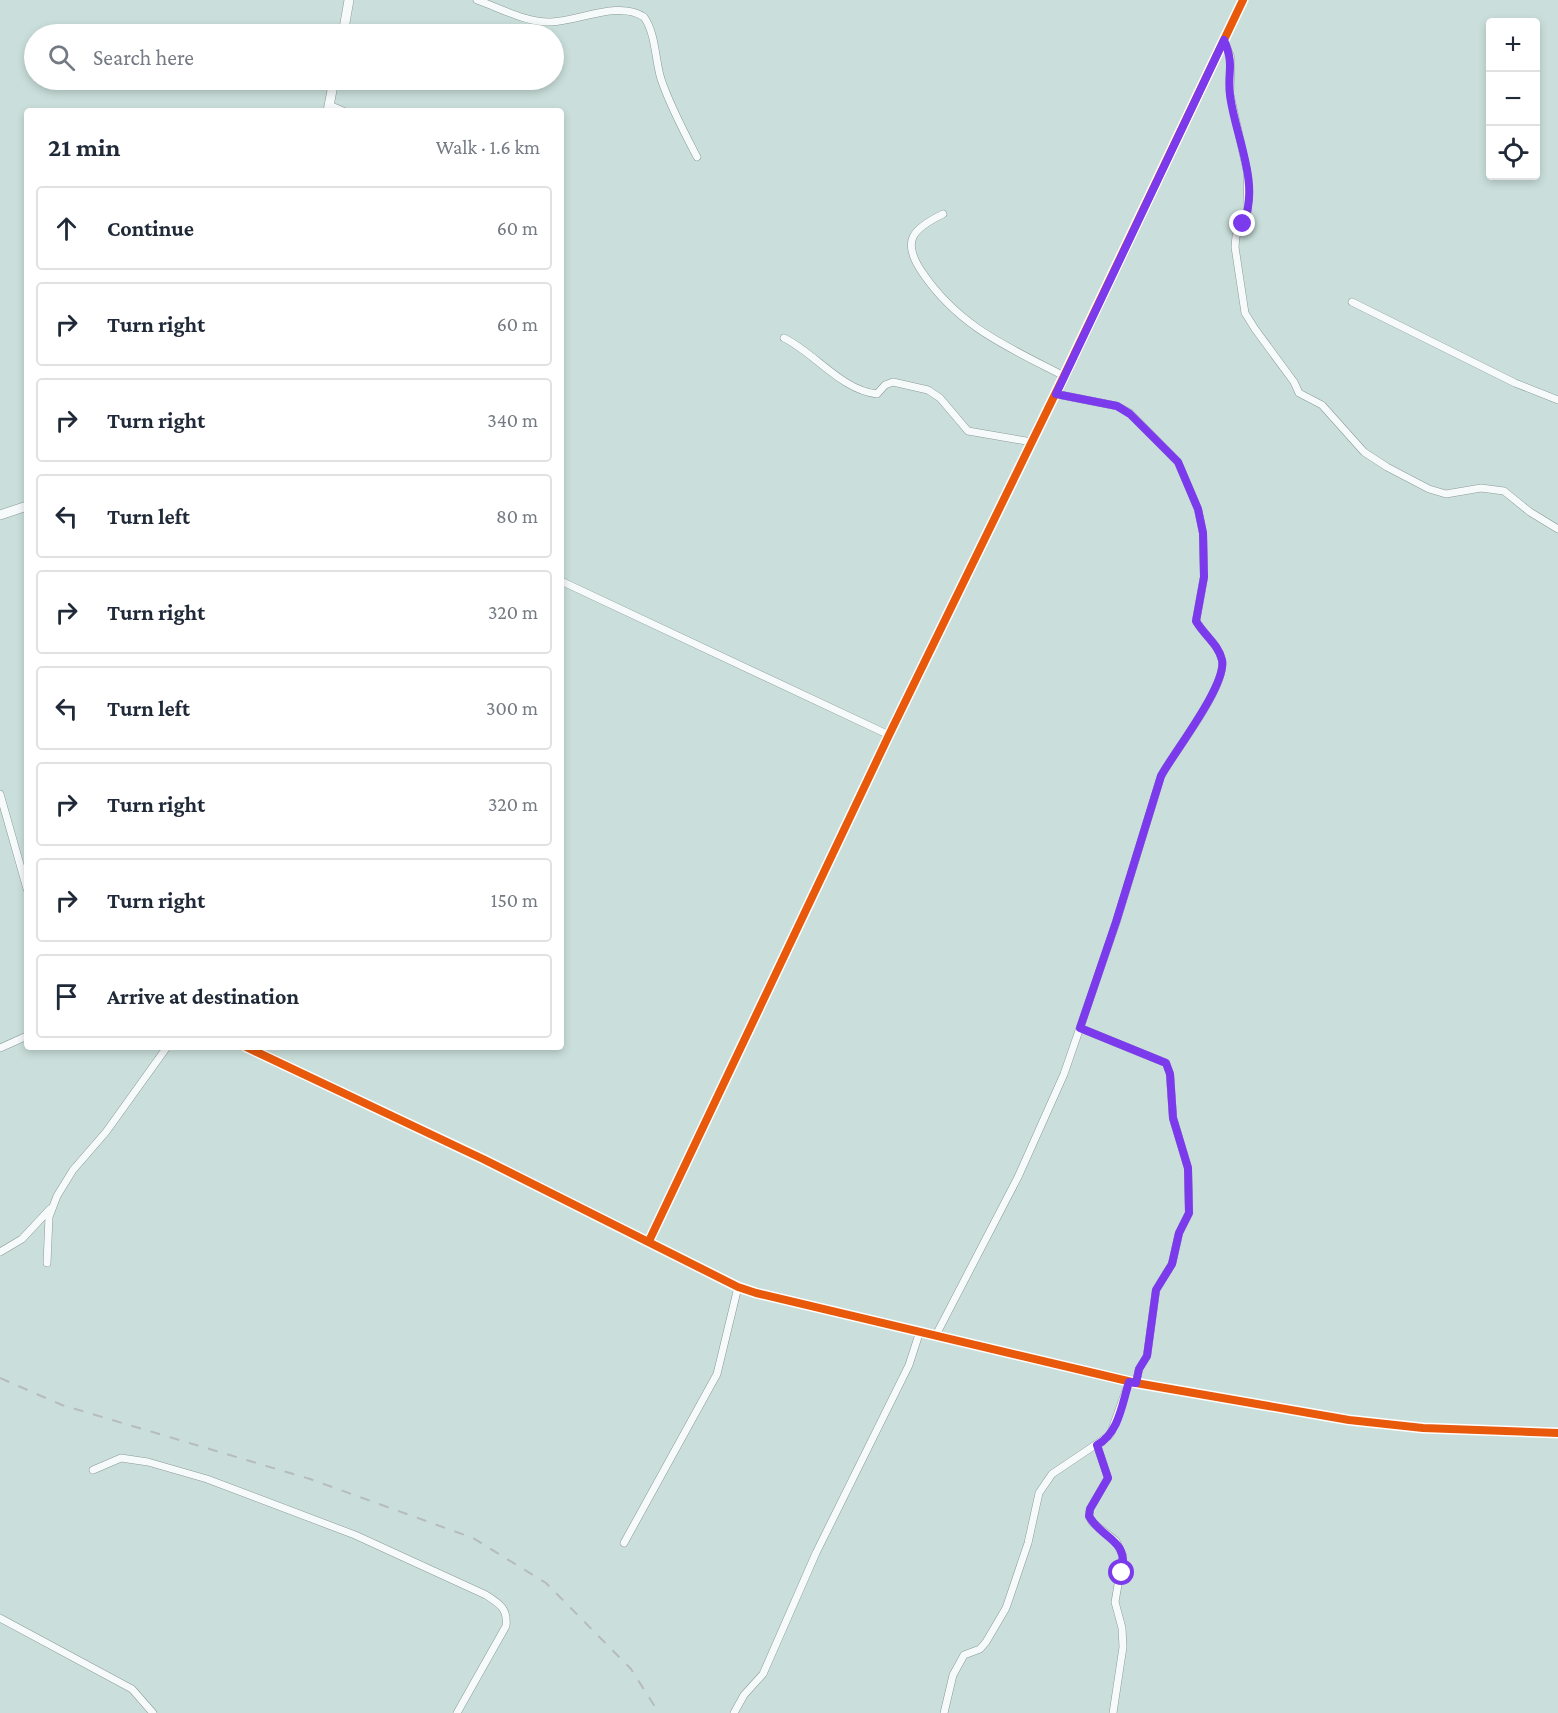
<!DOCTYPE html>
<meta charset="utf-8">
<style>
:root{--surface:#fff;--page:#f6f6f7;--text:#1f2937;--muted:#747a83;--line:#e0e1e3}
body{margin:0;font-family:"Crimson Pro",serif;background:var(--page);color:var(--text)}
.controls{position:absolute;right:18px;top:18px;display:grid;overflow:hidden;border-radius:6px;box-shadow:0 3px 9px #0003}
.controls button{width:54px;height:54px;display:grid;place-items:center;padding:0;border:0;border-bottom:2px solid var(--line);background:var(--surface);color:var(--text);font:30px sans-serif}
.stop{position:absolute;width:18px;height:18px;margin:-14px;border:4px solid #7c3aed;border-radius:50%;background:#fff}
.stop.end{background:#7c3aed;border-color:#fff;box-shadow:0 2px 6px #0008}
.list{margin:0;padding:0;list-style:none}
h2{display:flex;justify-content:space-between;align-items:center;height:78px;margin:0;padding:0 24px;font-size:26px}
h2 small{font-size:20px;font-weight:400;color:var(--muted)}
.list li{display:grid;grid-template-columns:39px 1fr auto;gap:18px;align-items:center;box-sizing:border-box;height:84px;margin:0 12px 12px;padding:0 12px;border:2px solid var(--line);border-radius:6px}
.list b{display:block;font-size:22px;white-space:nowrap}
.list em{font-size:20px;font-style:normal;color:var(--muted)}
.icon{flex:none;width:33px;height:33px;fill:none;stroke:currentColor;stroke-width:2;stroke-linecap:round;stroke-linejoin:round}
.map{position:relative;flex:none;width:1558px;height:1713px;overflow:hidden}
.search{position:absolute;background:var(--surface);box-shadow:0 3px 9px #0003;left:24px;top:24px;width:540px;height:66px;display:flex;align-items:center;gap:15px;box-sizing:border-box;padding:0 21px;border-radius:33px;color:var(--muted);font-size:22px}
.panel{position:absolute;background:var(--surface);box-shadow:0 3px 9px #0003;left:24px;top:108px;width:540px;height:942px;border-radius:6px}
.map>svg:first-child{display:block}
</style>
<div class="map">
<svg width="1558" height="1713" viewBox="0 0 1558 1713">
<rect width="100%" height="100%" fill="#cadfdb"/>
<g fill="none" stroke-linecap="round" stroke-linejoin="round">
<defs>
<g id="street">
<path d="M 477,0 C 500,8 527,23 551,22 C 580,21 619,0 644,17 C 656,34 655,60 661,79 C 670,106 684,132 697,157"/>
<polyline points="1224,40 1231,58 1230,94 1247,171 1248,214 1236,236 1235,247 1245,313 1255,329 1294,382 1299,393 1322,405 1364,452 1387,467 1429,489 1446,494 1481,488 1504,491 1530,512 1558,529"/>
<polyline points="329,105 343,111"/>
<path d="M 943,214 C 912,229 901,241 922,272 C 959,327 1008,347 1064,376"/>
<polyline points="1352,302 1515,383 1558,400"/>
<path d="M 784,338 C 815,353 841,390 877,394 L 885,385 L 893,382 L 928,390 L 940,398 L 968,431 L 1032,442"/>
<polyline points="561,581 889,735"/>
<polyline points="0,794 27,889"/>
<polyline points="1080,1028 1166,1063 1170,1074 1173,1118 1188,1168 1189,1213 1179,1233 1172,1264 1156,1290 1147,1356 1139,1369 1136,1383"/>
<polyline points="246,1047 483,1159 738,1287 756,1293 1136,1383 1349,1420 1423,1428 1558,1433"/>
<polyline points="0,1048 27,1036"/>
<polyline points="649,1241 889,735 1064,376 1243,0"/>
<polyline points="0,1252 22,1239 50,1209"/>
<polyline points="47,1263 49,1217 57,1196 73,1170 106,1132 167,1047"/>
<path d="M 936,1335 L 1018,1177 L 1064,1074 L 1116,923 L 1161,776 C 1174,752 1227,686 1222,660 C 1219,645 1204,635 1196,621 L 1204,577 L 1203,533 L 1198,509 L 1178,462 L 1130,413 L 1117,406 L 1056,394"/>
<polyline points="1097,1445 1108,1478 1090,1509 1089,1516 1092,1522 1116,1541 1123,1556 1115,1602 1122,1628 1123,1647 1113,1713"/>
<path d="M 93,1470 L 121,1458 L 148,1462 L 207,1479 L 355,1535 L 486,1595 C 500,1604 508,1609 506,1626 L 457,1713"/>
<polyline points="624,1543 717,1374 738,1287"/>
<polyline points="0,1618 132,1689 153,1713"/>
<polyline points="734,1713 744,1695 763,1674 816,1553 909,1365 920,1331"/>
<polyline points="944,1713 953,1675 964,1655 980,1649 986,1642 1006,1608 1028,1543 1039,1493 1052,1474 1110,1435 1129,1382"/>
</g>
<g id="secondary">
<polyline points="343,34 349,0"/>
<polyline points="328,111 334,80"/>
<polyline points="0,515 27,506"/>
</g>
</defs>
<use href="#street" stroke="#8a9a97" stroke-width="8"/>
<use href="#secondary" stroke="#8a9a97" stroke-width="10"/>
<use href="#street" stroke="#f7fafa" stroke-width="7"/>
<use href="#secondary" stroke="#f7fafa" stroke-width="9"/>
<polyline stroke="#b6bbbb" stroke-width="2" stroke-dasharray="10 10" stroke-linecap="butt" points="0,1378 62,1405 310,1479 473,1538 546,1583 631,1669 659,1713"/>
<defs>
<g id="cycleway">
<polyline points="246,1047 483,1159 738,1287 756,1293 1136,1383 1349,1420 1423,1428 1558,1433"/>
<polyline points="649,1241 889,735 1064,376 1243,0"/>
</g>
</defs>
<use href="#cycleway" stroke="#fff" stroke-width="11"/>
<use href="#cycleway" stroke="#e8590c" stroke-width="8"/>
</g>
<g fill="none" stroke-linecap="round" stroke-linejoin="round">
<path stroke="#7c3aed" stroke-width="8" d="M 1122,1573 C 1129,1538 1102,1540 1089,1516 L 1090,1509 L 1108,1478 L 1097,1445 C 1119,1433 1122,1404 1129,1382 L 1136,1383 L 1139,1369 L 1147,1356 L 1156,1290 L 1172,1264 L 1179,1233 L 1189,1213 L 1188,1168 L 1173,1118 L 1170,1074 L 1166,1063 L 1080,1028 L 1116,922 L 1161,776 C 1174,752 1227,685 1222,660 C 1219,645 1204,635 1196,621 L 1204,577 L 1203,533 L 1198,509 L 1178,462 L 1130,414 L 1117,406 L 1056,394 L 1224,40 C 1235,66 1227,71 1230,95 C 1235,136 1261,184 1243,224"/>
</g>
</svg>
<div class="controls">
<button>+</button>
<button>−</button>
<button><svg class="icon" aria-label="locate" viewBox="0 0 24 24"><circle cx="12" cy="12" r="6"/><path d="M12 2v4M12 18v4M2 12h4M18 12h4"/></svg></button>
</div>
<div class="stop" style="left:1122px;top:1573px"></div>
<div class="stop end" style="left:1243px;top:224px"></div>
<div class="search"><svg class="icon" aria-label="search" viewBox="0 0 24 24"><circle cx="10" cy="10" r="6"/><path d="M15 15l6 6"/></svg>Search here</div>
<section class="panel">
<h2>21 min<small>Walk · 1.6 km</small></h2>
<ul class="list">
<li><svg class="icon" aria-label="ahead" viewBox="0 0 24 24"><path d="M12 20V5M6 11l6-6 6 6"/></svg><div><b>Continue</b></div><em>60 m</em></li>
<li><svg class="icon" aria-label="right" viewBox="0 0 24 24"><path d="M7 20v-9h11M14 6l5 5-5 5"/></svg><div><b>Turn right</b></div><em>60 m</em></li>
<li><svg class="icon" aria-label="right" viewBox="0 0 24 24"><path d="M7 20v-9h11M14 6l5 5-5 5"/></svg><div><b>Turn right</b></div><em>340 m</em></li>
<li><svg class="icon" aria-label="left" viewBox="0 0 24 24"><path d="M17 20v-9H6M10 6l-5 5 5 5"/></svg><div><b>Turn left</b></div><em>80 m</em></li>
<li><svg class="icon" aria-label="right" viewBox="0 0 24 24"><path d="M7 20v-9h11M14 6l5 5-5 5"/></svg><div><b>Turn right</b></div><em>320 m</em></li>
<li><svg class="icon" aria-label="left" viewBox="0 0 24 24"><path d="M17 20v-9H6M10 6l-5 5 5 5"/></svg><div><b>Turn left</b></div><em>300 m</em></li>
<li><svg class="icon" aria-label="right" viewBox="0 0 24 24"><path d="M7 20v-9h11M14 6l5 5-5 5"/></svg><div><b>Turn right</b></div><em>320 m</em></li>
<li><svg class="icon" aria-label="right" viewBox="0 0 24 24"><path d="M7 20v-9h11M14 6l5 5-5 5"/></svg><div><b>Turn right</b></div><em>150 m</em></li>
<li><svg class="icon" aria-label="arrive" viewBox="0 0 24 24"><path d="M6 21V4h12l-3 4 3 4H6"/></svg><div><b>Arrive at destination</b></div></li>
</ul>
</section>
</div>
